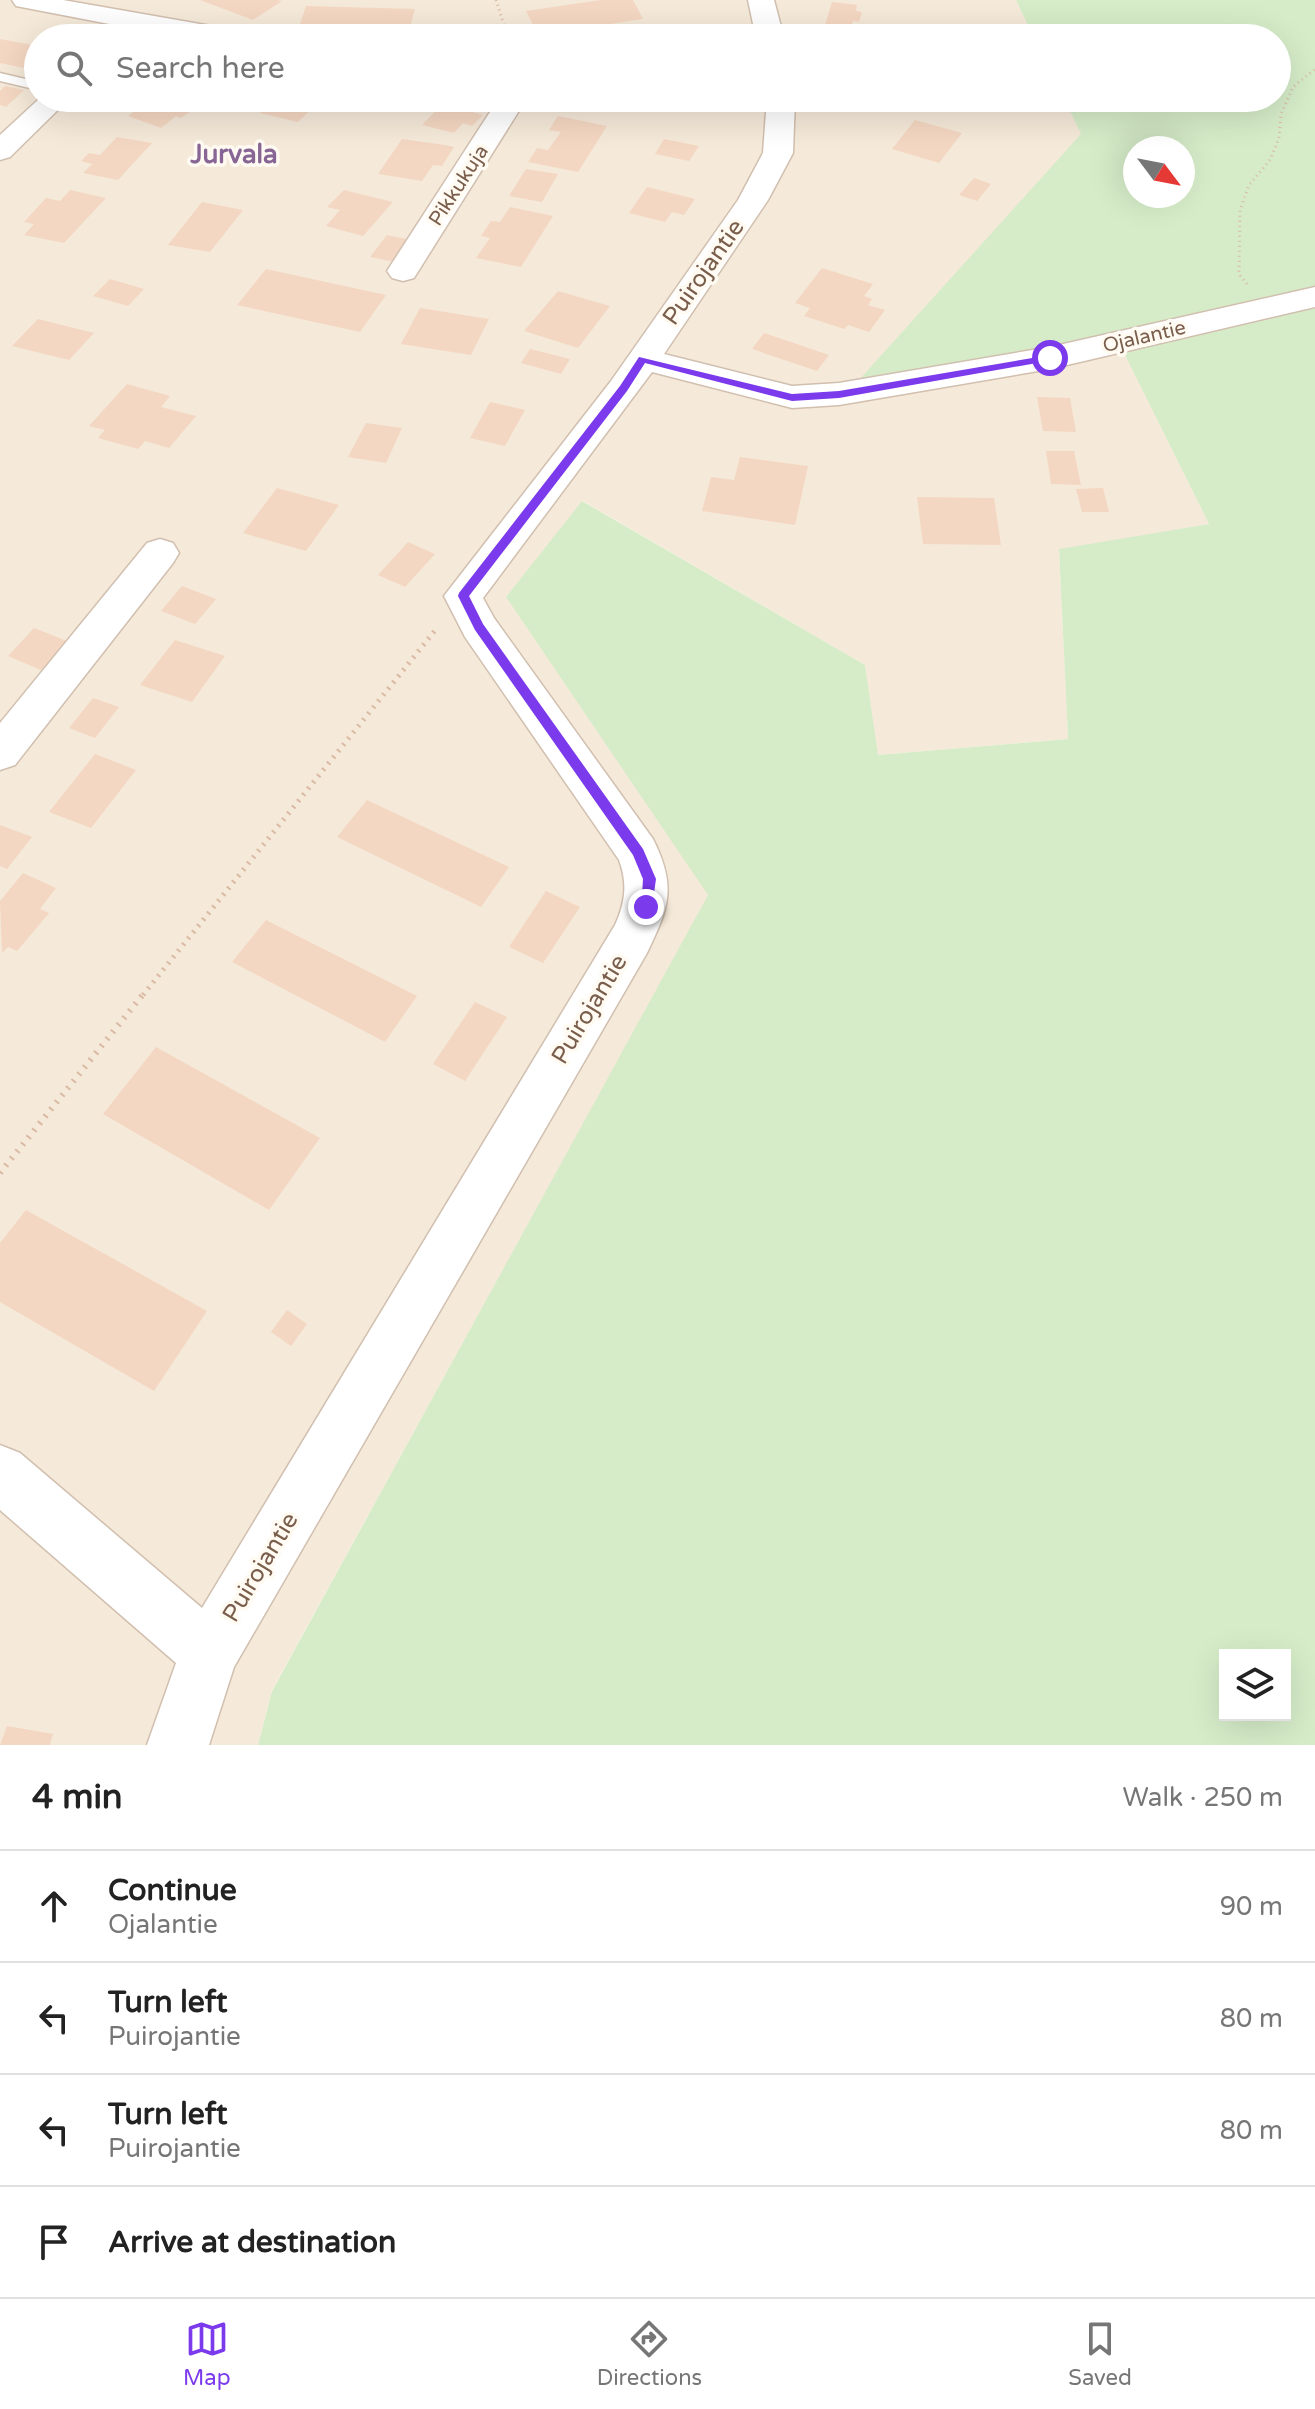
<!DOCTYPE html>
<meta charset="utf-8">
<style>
:root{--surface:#fff;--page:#f2f2f2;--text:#222;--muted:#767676;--line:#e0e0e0;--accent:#7c3aed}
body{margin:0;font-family:"Varela Round",sans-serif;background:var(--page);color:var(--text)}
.controls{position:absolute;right:24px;bottom:24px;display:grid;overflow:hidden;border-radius:0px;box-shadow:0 8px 32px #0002}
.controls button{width:72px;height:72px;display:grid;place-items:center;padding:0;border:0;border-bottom:2px solid var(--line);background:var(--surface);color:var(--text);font:40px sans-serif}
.compass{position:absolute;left:1123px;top:136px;width:72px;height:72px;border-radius:50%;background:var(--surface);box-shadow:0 8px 32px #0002;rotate:122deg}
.stop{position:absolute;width:24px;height:24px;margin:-18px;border:6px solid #7c3aed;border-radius:50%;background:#fff}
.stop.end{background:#7c3aed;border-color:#fff;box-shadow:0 2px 8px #0008}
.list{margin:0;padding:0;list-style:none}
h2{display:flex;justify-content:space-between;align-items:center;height:104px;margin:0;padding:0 32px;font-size:34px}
h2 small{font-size:26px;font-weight:400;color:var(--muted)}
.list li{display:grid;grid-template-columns:52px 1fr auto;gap:24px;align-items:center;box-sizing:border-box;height:112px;padding:0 32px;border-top:2px solid var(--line)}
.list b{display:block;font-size:30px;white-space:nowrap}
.list p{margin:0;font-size:26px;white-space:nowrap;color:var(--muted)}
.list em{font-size:26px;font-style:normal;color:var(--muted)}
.icon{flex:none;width:44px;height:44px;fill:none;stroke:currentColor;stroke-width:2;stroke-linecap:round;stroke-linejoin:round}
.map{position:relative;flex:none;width:1315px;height:1745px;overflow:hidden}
.search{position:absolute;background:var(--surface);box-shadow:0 8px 32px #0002;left:24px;right:24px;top:24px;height:88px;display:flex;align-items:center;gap:20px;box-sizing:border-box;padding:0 28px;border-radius:44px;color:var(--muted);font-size:30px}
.sheet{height:552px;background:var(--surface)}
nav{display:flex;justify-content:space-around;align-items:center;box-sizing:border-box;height:112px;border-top:2px solid var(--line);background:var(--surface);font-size:22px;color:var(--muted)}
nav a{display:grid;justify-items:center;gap:4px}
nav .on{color:var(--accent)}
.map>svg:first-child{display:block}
</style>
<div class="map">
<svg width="1315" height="1745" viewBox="0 0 1315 1745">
<rect width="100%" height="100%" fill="#fdf7eb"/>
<polygon fill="#f5e9d9" points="0,0 1016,0 1034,38 38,38 38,98 1064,98 1082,134 859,381 1115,335 1209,524 1059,550 1068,739 877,755 865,665 583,501 506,597 709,895 272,1690 258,1745 0,1745"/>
<path fill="#d6ecc8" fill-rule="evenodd" d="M 1016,0 L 1315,0 L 1315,1745 L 258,1745 L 272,1691 L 708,895 L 506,597 L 582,501 L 865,665 L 878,755 L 1068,739 L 1059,549 L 1209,524 L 1115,335 L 858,381 L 1081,134 L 1064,98 L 1277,98 L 1277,38 L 1034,38 ZM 1135,148 L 1183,148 L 1183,196 L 1135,196 ZM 1225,1655 L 1285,1655 L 1285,1715 L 1225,1715 Z"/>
<g fill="#f4d7c2">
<polygon points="200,0 277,0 282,1 253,20"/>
<polygon points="601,0 633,0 643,19 538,35 526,11"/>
<polygon points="832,2 857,5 856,11 862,12 859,22 853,21 848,38 822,35"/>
<polygon points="306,6 415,9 409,30 299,27"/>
<polygon points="1023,25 1035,36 998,38 992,31"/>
<polygon points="0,39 38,46 38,71 0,63"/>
<polygon points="5,86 24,90 6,107 0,105 0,91"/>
<polygon points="152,98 206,98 213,100 196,112 192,110 181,118 176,116 161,128 128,116"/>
<polygon points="245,98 323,98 298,122 260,113 269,105"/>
<polygon points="448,98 485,99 473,112 483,115 472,126 463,123 454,133 422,125"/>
<polygon points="558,116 607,126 578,172 528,162 537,148 548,150 561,132 549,130"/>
<polygon points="915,120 962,133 939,163 892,149"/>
<polygon points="117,137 152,143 118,180 83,173 92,164 81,161 89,153 100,155"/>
<polygon points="402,139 445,145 454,147 442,166 433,165 422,181 378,174"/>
<polygon points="664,139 699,146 689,161 655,154"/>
<polygon points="526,169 558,174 542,202 509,196"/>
<polygon points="974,178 991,184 977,201 959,195"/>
<polygon points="647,187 695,199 684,215 672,212 665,222 629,213"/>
<polygon points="70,190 106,198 64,243 24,235 34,224 24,222 46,198 60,201"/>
<polygon points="344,190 393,202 363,236 326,226 340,210 327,207"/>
<polygon points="202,202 243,210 210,252 168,245"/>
<polygon points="510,207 553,216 521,267 476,258 490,238 481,236 491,221 500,222"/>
<polygon points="387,235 416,241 400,263 370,257"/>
<polygon points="822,268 873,284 864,296 872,299 868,305 885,310 869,332 848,325 844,329 804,316 810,308 795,303"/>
<polygon points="266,269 386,295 360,332 237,305"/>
<polygon points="110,279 144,289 128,306 93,296"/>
<polygon points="558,291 610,306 578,348 524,331"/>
<polygon points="420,308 489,319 471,355 401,344"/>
<polygon points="38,319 94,333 69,360 12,346"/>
<polygon points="764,333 829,355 817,371 752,349"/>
<polygon points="530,349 570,359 561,374 521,363"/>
<polygon points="127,384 170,396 161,407 196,416 169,448 145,441 138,449 98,438 105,430 89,426"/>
<polygon points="1037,397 1070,398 1076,432 1043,431"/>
<polygon points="490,402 525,410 505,446 470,438"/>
<polygon points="366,423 402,428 386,463 348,457"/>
<polygon points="1046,451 1074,451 1081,485 1051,484"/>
<polygon points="740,457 808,466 795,525 702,511 711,477 734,480"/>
<polygon points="277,488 339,505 306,551 243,533"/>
<polygon points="1103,488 1109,512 1082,512 1076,489"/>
<polygon points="917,497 994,498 1001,545 923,544"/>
<polygon points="408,542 435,554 405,587 378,575"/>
<polygon points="182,586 216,599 195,624 161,611"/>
<polygon points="34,628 67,641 41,670 8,656"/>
<polygon points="175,640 225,656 192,702 140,685"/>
<polygon points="93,698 119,707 95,738 69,728"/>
<polygon points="95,754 136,770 91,828 49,812"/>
<polygon points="367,800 509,867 481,907 337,837"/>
<polygon points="0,825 32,837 7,869 0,866"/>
<polygon points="23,873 56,888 40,909 49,913 17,951 8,947 2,953 0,901"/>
<polygon points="546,891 580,907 543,963 509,947"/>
<polygon points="266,920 417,996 385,1042 232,962"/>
<polygon points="475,1002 507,1017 465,1081 433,1064"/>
<polygon points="156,1047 320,1138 269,1210 103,1114"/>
<polygon points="26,1210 207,1311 154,1391 0,1302 0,1243"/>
<polygon points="287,1310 307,1324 291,1346 271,1332"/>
<polygon points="7,1726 53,1734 50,1745 0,1745"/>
</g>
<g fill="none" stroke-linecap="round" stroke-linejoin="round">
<defs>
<polygon id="service" points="0,73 38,82 38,90 0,81"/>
<g id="minor">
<polygon points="12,0 63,0 234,30 244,32 248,38 182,38 16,6"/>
<polygon points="748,0 774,0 784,38 756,38"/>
<polygon points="40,98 70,98 10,157 0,160 0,135"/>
<polygon points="499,98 527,98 414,278 403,281 392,278 387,271"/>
<path d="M 767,98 L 795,98 L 793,153 L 768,200 L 664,354 L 792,386 L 839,383 L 1050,347 L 1315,287 L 1315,307 L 1050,369 L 839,405 L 792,408 L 652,372 L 483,598 L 494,618 L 653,839 C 677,887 669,907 647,953 L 234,1667 L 209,1745 L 147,1745 L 176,1663 L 0,1510 L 0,1445 L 20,1453 L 202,1608 L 615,925 C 625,903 628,884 619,860 L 465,637 L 444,596 L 611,381 L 738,200 L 763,153 Z"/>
<polygon points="160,539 173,543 179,553 173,563 15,765 0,770 0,723 147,543"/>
</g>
</defs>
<use href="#service" stroke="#d1bfaf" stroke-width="3"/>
<use href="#minor" stroke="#d1bfaf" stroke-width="3"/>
<g stroke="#dabaa4" stroke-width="3" stroke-dasharray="1 4" stroke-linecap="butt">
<polyline points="496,0 508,38"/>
<polyline points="1247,284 1239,274 1240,210 1249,185 1270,160 1279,138 1281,114 1293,87 1315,69"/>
</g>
<polyline stroke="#dabaa4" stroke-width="5" stroke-dasharray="2 6" stroke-linecap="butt" points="143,995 437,628"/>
<polyline stroke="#dabaa4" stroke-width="6" stroke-dasharray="2 7" stroke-linecap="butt" points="0,1173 144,993"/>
<use href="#service" fill="#fff" fill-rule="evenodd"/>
<use href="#minor" fill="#fff" fill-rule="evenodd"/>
</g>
<polygon fill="#7c3aed" points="1050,355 1055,358 1054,360 839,398 792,401 645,363 627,391 469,596 483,624 643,849 656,879 652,907 650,911 641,911 643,879 633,855 475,630 458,596 459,593 620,386 639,357 792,394 839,391"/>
<g text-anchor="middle" stroke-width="7" stroke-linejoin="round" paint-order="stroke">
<g font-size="20" fill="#7a5e4c" stroke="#fffaf2">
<text transform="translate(458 185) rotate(-57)" y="7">Pikkukuja</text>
<text transform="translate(1144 336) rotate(-13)" y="7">Ojalantie</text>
</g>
<g font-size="24" fill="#7a5e4c" stroke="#fffaf2">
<text transform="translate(703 272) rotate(-55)" y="8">Puirojantie</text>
<text transform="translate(589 1009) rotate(-59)" y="8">Puirojantie</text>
<text transform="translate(260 1567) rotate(-59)" y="8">Puirojantie</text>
</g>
<g font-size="26" font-weight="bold" fill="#876595" stroke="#fffaf2">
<text x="234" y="163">Jurvala</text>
</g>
</g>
</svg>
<div class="controls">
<button><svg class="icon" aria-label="layers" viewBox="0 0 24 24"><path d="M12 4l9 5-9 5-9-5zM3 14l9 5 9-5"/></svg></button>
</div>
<svg class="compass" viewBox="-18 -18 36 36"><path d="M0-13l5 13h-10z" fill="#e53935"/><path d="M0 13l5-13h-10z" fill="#767676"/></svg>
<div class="stop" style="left:1050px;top:358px"></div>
<div class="stop end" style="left:646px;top:907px"></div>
<div class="search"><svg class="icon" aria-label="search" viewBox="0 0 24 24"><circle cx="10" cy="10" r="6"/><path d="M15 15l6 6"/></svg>Search here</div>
</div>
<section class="sheet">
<h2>4 min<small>Walk · 250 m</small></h2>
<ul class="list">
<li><svg class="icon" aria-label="ahead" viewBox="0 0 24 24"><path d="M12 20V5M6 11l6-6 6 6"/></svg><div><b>Continue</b><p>Ojalantie</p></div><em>90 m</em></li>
<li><svg class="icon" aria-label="left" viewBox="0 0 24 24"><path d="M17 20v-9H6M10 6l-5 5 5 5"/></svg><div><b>Turn left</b><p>Puirojantie</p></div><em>80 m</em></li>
<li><svg class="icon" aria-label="left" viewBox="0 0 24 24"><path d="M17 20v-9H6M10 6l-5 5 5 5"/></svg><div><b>Turn left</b><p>Puirojantie</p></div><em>80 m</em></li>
<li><svg class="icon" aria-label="arrive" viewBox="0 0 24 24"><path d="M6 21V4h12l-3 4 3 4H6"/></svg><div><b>Arrive at destination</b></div></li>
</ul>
</section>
<nav>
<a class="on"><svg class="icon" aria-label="map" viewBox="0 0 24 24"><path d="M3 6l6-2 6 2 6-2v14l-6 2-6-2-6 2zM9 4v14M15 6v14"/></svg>Map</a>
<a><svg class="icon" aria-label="directions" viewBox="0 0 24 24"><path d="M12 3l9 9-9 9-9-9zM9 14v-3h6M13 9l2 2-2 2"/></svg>Directions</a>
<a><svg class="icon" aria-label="saved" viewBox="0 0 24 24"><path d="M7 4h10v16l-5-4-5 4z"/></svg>Saved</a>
</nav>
